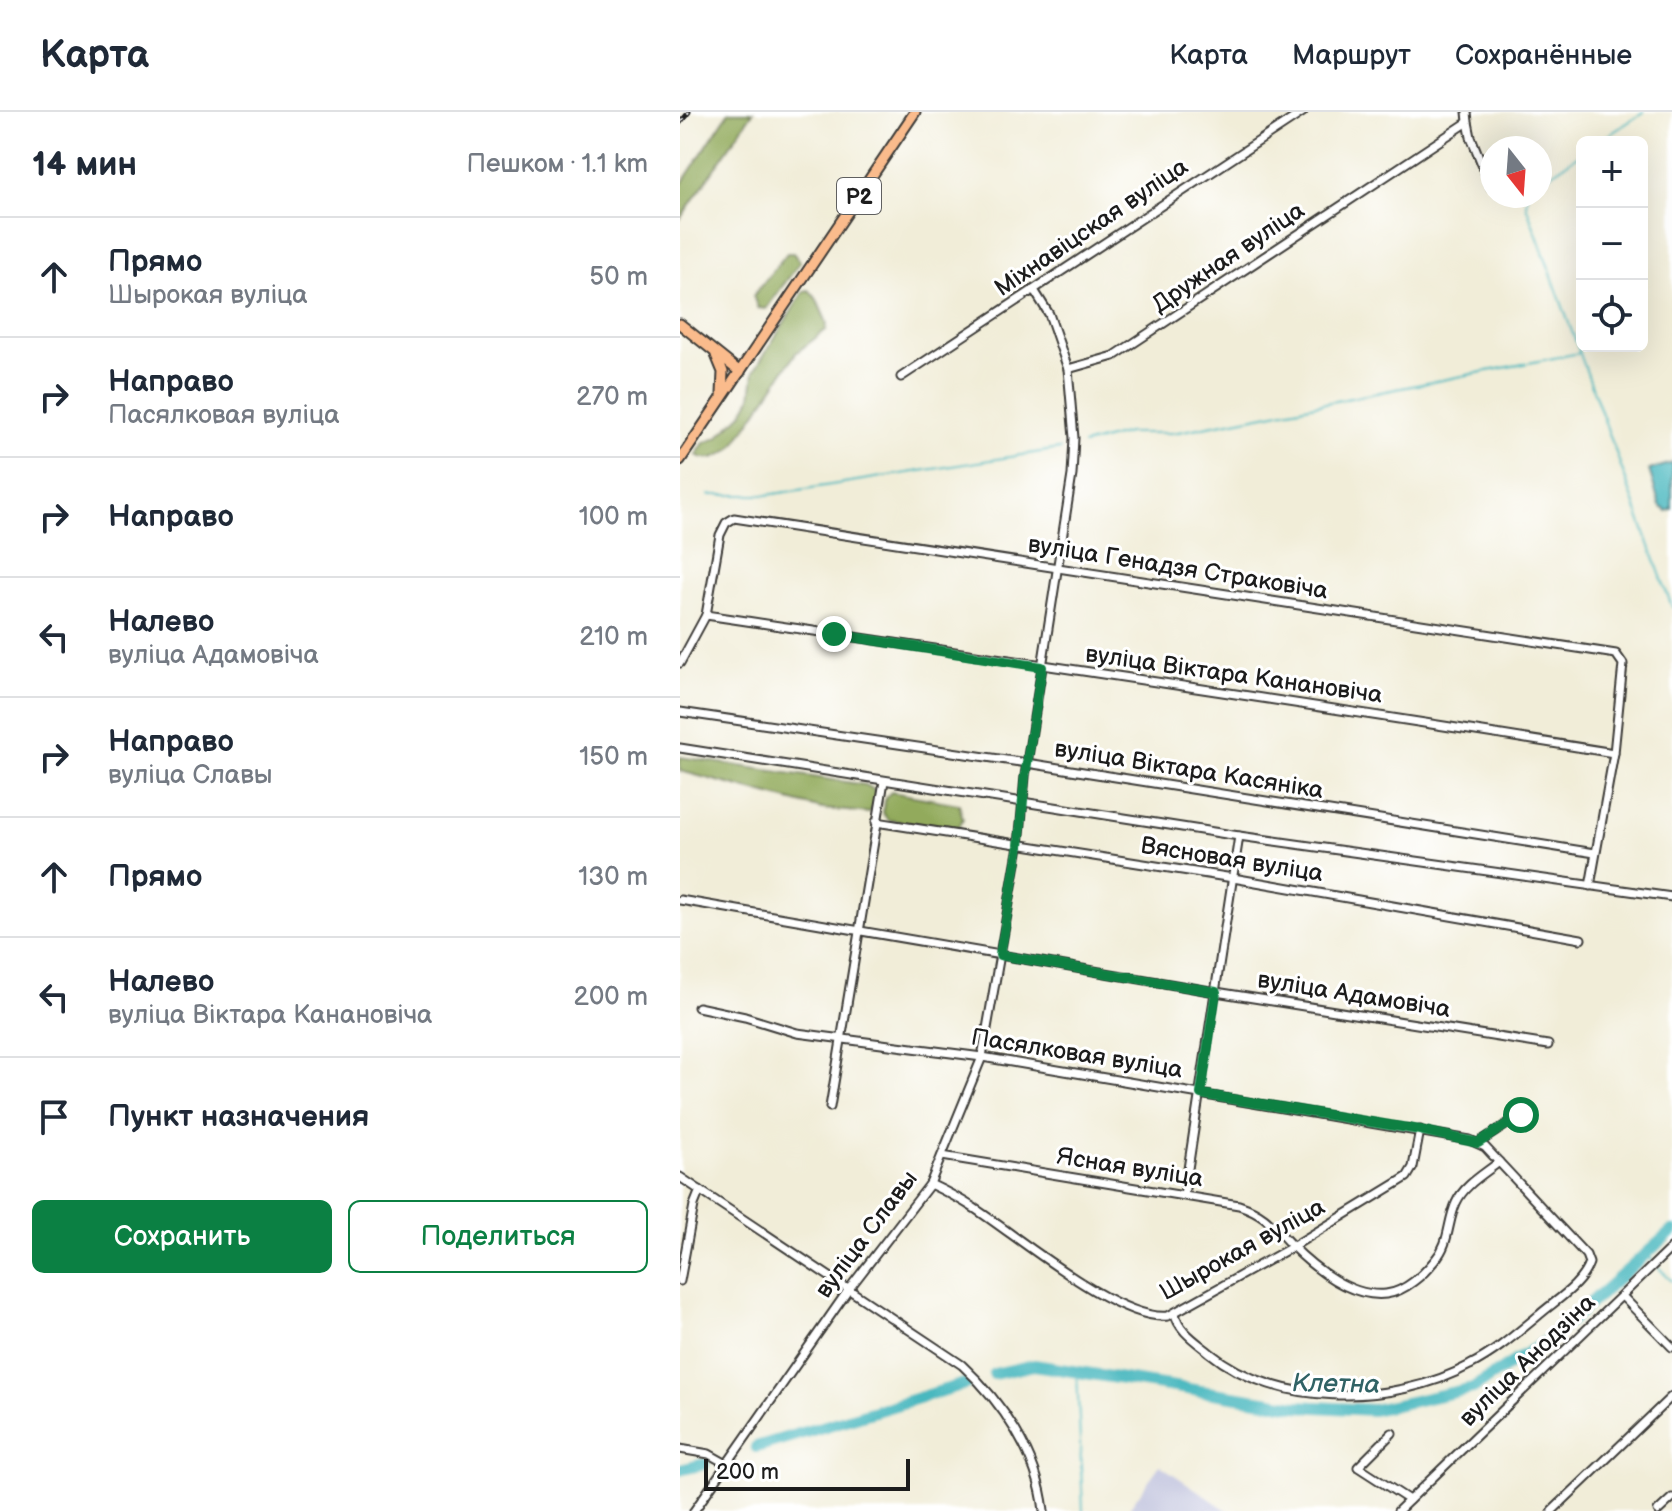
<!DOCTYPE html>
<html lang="ru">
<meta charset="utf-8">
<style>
:root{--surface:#fff;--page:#f2f2f3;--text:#1f2937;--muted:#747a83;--line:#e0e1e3;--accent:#0b8043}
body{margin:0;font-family:"Balsamiq Sans",sans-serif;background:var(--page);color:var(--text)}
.controls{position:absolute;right:24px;top:24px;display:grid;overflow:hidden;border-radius:12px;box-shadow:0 8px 32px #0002}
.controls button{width:72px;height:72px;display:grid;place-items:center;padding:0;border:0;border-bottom:2px solid var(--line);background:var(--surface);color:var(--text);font:40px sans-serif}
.compass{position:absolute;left:800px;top:24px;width:72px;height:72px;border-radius:50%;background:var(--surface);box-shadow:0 8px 32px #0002;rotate:163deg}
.scale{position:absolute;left:24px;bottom:20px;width:206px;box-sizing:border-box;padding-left:8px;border:4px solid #1c1c1c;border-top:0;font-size:22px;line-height:28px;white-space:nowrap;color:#1c1c1c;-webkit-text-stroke:6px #fff;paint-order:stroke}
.stop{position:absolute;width:24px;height:24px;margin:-18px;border:6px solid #0b8043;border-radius:50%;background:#fff}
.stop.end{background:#0b8043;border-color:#fff;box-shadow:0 2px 8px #0008}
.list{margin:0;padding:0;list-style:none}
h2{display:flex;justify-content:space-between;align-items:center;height:104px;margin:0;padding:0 32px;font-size:34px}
h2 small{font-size:26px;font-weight:400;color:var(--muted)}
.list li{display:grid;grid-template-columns:52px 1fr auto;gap:24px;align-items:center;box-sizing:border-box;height:120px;padding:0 32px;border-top:2px solid var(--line)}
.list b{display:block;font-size:30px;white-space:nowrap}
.list p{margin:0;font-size:26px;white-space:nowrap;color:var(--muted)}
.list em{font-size:26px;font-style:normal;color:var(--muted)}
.actions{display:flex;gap:16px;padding:24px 32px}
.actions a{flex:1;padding:18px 0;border:2px solid var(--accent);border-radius:12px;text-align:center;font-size:28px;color:var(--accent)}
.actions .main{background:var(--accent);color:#fff}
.icon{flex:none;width:44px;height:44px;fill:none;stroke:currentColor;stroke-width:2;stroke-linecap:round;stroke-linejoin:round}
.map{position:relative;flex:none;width:992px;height:1399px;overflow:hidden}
header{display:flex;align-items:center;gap:48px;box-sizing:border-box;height:112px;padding:0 40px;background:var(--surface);border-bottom:2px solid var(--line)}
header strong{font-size:38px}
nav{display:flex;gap:44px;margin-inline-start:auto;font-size:28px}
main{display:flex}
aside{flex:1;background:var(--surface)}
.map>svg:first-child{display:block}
</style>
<header>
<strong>Карта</strong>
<nav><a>Карта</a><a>Маршрут</a><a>Сохранённые</a></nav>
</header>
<main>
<aside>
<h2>14 мин<small>Пешком · 1.1 km</small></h2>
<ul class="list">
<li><svg class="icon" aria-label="ahead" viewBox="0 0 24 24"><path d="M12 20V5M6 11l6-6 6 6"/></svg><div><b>Прямо</b><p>Шырокая вуліца</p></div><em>50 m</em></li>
<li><svg class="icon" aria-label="right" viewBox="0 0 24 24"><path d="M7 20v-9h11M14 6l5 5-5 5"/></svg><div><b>Направо</b><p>Пасялковая вуліца</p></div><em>270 m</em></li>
<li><svg class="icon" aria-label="right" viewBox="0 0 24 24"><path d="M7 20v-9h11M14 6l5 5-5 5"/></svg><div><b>Направо</b></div><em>100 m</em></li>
<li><svg class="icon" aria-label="left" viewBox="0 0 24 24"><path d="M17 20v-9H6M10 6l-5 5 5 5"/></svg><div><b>Налево</b><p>вуліца Адамовіча</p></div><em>210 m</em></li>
<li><svg class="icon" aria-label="right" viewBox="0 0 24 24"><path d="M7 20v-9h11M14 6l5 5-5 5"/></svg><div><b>Направо</b><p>вуліца Славы</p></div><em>150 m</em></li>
<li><svg class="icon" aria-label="ahead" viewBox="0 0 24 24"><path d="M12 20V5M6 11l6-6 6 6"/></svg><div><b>Прямо</b></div><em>130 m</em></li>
<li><svg class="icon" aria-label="left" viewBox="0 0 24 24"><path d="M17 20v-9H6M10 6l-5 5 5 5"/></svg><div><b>Налево</b><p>вуліца Віктара Канановіча</p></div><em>200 m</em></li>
<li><svg class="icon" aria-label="arrive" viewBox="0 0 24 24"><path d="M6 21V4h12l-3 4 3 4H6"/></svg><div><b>Пункт назначения</b></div></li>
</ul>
<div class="actions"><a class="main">Сохранить</a><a>Поделиться</a></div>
</aside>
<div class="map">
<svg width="992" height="1399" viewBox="0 0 992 1399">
<rect width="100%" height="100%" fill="#fff"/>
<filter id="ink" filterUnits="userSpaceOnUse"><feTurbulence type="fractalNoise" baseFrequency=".0125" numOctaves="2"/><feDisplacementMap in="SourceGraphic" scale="16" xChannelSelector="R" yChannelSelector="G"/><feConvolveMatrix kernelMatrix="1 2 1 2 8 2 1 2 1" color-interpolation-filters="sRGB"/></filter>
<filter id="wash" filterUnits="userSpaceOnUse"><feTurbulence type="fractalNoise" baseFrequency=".006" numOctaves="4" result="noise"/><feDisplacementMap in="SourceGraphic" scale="32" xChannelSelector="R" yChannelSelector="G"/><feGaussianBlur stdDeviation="1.8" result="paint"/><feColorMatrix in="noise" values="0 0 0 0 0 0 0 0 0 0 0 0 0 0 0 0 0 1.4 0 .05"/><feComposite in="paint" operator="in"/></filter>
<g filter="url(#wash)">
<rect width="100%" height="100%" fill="#f1edd8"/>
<polygon fill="#c0c2dd" points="480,1353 548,1399 447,1399"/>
<g fill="#92aa5c" stroke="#57633c" stroke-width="2">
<polygon points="49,0 73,0 0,107 0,74"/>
<polygon points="107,141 113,141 120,150 86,197 78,196 73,184"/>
<path d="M 129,178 L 136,186 L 147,211 L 146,218 L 116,241 L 53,335 C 42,344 29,351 16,343 L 24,331 L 37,326 L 62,302 L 71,286 L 74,259 L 124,179 Z"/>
<polygon points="0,645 186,673 194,678 196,683 190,701 142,697 0,659"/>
<polygon points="211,680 279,692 283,707 279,715 270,717 208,708 202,700 206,685"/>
</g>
<polygon fill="#49b8bf" stroke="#326a6e" stroke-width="2" points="992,351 992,397 987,399 980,394 969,358"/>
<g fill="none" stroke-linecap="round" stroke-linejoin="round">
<g stroke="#49b8bf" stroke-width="2">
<polyline points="918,30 964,0"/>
<polyline points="860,69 902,41"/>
<polyline points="847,84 846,93 992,495"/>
<polyline points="403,333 448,321 493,321 899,241"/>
<polyline points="29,383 87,383 380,337"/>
<polyline points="967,1143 972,1148"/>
<polyline points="978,1155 992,1169"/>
<polyline points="397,1260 403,1399"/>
</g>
<g stroke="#49b8bf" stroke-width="12">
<polyline points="314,1262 354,1253 616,1294 693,1298 793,1276 872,1225 992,1119"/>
<polyline points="76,1335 288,1271"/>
<polyline points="0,1358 24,1352"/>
</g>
</g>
</g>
<g filter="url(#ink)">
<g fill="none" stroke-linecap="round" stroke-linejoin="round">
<defs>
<g id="minor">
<polyline points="788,10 791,25 811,75"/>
<polyline points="354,178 369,202 388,257 434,244 788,10 787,0"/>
<polyline points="221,265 623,0"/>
<path d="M 26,503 C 329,548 632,592 934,641"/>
<polyline points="0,551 26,503 40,423 46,411 54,406 936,542 943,552 934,641 910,774"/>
<polyline points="0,600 347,651 915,741"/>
<polyline points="0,636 559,724 992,785"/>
<polyline points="196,710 553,766 901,827"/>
<polyline points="0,788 536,880 868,933"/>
<path d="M 18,895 L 65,905 L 117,921 L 302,945 L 790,1028 L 805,1035 L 819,1050 L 906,1143 L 909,1151 C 902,1173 876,1188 859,1203 C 837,1221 816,1240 790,1253 C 715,1294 597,1296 530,1241 C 517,1230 498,1219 495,1201"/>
<polyline points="150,995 204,669"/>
<polyline points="798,1031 841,1003"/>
<path d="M 262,1044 L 559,1093 C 586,1102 592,1113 611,1133 C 634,1156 671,1186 706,1182 C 725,1180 744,1162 755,1148 C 770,1131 767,1111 776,1091 C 784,1073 804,1062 819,1050"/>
<path d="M 0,1065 L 282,1253 C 322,1290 358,1343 364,1399"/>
<path d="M 250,1072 C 265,1079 280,1087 294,1096 C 339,1125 437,1209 488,1204 L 612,1135 L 727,1065 L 733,1055 L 740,1018"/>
<polyline points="504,1083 559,724"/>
<polyline points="0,1169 14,1093 20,1078"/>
<polyline points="942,1184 992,1235"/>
<polyline points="712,1321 678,1355 729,1388"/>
<polyline points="0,1337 29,1342 45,1351"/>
<polyline points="14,1399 169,1177 250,1072 302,945 339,734 345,664 392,363 394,326 388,257"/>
<polyline points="718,1399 992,1135"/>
<polyline points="872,1399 992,1284"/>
<polyline points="978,1399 992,1386"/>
</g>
<g id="major">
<polyline points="0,212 60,260"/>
<polyline points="36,243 43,260 42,282"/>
<polyline points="0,348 235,0"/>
</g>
</defs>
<use href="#minor" stroke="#3c3b38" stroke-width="11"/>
<use href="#major" stroke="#3c3b38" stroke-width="13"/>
<use href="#minor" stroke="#fff" stroke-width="7"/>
<use href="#major" stroke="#fabb8c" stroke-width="9"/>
<defs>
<polyline id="rail" points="0,11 9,0"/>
</defs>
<use href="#rail" stroke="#1c1c1c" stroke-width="5"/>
<use href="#rail" stroke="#fff" stroke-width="2" stroke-dasharray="6" stroke-linecap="butt"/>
</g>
</g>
<g fill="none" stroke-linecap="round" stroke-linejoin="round" filter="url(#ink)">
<polyline stroke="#0b8043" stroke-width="10" points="154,522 362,555 345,664 339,734 320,843 536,880 521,982 740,1018 798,1031 841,1003"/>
</g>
<g text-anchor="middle" stroke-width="6" stroke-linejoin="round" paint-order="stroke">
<rect fill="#fff" stroke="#606060" stroke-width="2" x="157" y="66" width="44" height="36" rx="6"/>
<g font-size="22" font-weight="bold" fill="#1c1c1c">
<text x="179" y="92">Р2</text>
</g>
<g font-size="24" fill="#1c1c1c" stroke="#fff">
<text transform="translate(411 115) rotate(-34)" y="8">Міхнавіцская вуліца</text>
<text transform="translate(548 145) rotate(-34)" y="8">Дружная вуліца</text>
<text transform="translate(498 455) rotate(9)" y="8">вуліца Генадзя Страковіча</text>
<text transform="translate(554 562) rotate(8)" y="8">вуліца Віктара Канановіча</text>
<text transform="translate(509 657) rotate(9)" y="8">вуліца Віктара Касяніка</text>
<text transform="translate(552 747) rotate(9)" y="8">Вясновая вуліца</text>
<text transform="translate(674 882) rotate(9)" y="8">вуліца Адамовіча</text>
<text transform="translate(397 941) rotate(9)" y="8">Пасялковая вуліца</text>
<text transform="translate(450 1055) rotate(9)" y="8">Ясная вуліца</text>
<text transform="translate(186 1122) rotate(-53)" y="8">вуліца Славы</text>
<text transform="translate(562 1137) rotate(-29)" y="8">Шырокая вуліца</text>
<text transform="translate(847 1248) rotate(-44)" y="8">вуліца Анодзіна</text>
</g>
<g font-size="26" font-style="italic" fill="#306265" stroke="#fff">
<text transform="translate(656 1271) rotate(1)" y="9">Клетна</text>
</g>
</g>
</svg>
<div class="controls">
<button>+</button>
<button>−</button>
<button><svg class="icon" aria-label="locate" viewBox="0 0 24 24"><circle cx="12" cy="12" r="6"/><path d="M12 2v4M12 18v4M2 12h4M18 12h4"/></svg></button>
</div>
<svg class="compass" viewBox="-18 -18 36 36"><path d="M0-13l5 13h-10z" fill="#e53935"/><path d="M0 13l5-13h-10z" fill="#747a83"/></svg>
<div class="scale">200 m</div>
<div class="stop" style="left:841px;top:1003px"></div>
<div class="stop end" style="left:154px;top:522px"></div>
</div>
</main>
